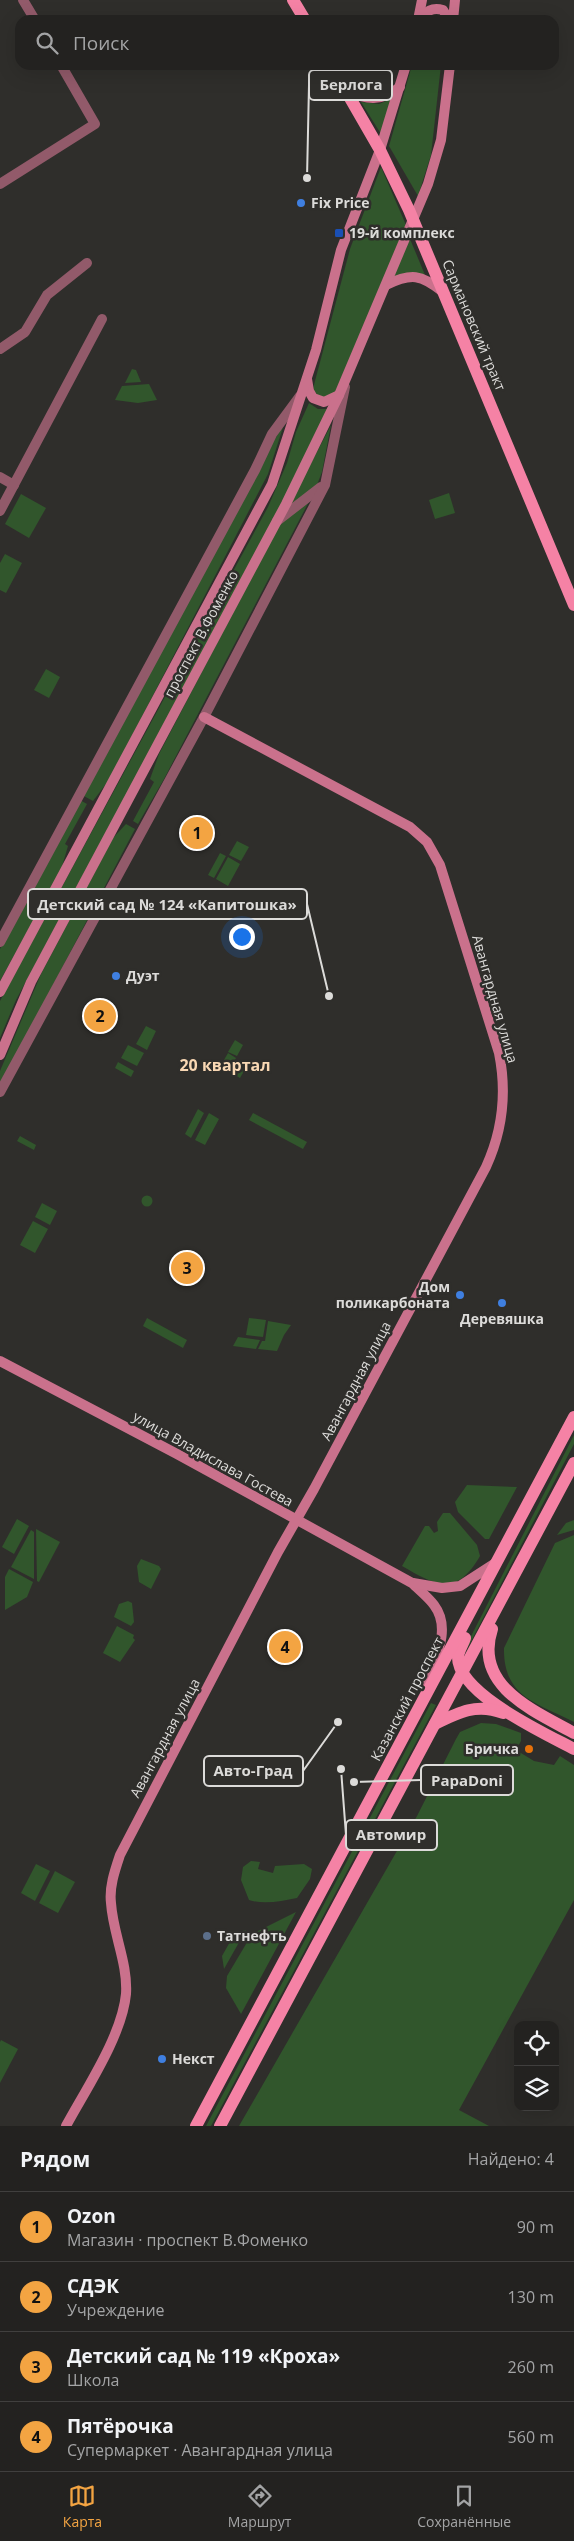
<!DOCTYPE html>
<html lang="ru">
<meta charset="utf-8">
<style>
:root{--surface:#232220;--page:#2f2f2d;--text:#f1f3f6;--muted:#a3a4a5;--line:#403f3e;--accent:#f3a442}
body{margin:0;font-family:"Open Sans",sans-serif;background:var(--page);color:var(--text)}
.controls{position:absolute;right:15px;bottom:15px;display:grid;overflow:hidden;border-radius:10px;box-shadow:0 5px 20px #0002}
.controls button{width:45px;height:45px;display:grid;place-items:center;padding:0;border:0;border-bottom:1px solid var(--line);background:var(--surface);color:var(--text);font:25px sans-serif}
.you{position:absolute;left:241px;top:936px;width:18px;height:18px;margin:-12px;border:4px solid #fff;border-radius:50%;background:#1a73e8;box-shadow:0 0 0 8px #1a73e833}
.badge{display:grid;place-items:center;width:32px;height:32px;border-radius:50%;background:var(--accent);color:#111;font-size:16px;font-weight:700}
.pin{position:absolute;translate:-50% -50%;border:2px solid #fff;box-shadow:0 1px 5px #0006}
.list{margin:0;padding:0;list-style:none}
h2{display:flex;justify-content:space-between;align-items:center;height:65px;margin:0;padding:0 20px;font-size:21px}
h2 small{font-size:16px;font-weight:400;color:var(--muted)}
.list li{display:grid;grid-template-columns:32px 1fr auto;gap:15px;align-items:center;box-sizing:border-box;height:70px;padding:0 20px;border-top:1px solid var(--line)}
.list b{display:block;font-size:19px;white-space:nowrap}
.list p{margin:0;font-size:16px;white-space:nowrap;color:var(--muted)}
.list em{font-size:16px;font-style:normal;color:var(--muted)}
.icon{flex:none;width:28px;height:28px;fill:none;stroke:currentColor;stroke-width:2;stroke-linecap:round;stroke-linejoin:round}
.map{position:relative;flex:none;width:574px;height:2126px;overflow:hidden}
.search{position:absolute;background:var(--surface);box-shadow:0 5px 20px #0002;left:15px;right:15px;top:15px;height:55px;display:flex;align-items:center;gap:12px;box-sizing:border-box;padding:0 18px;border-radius:15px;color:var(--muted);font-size:19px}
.sheet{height:345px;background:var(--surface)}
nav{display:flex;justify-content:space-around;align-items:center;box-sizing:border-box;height:70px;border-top:1px solid var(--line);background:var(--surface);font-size:14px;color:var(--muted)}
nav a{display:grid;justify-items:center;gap:2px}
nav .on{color:var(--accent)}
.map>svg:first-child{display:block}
</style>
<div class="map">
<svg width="574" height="2126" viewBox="0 0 574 2126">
<rect width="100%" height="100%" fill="#2f2e2b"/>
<g fill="#31562c">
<polygon points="412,65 441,65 431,155 418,196 389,146"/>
<polygon points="391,99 381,134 361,102 379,104"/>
<polygon points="381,167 406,225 334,395 329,398 318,396 313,389 315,381 350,249"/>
<polygon points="410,239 425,275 393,277"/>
<polygon points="132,369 136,370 141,382 125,383"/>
<polygon points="149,384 157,400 138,403 115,400 122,386"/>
<polygon points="309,403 318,409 329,409 288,493 16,1000 0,1038 0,1001 268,507 287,463 296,432"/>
<polygon points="285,421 268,474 109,780 93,801 82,795 238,505"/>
<polygon points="331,425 322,472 315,490 164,779 138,824 133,821 154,782 150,779 159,754"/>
<polygon points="449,493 455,513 435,519 429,500"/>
<polygon points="21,494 46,508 29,538 5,524"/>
<polygon points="5,554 22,563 6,593 0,590 0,563"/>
<polygon points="46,669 60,677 49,698 34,690"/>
<polygon points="80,800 87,804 65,844 68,846 61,870 0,981 0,949"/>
<polygon points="126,824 135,829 0,1086 0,1071 41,974 113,838"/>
<polygon points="237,841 249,847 241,861 229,855"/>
<polygon points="220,853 226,856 214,878 208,875"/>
<polygon points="228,857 240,864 228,886 216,879"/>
<polygon points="146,1026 156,1031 147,1050 136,1044"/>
<polygon points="235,1040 243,1045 237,1056 228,1052"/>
<polygon points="128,1045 144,1053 137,1066 121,1058"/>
<polygon points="228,1053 236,1058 228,1072 220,1067"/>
<polygon points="240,1060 248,1064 240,1078 233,1074"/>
<polygon points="118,1062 134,1071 131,1077 115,1068"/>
<polygon points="198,1109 204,1113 191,1138 185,1134"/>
<polygon points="209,1113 219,1119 205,1145 195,1140"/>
<polygon points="253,1113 307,1142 303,1149 249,1120"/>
<polygon points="20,1136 36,1145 34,1150 17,1141"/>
<circle cx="147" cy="1201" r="5.5"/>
<polygon points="42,1203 57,1211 50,1225 35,1217"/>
<polygon points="33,1221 48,1229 35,1253 20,1245"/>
<polygon points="147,1318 187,1340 183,1348 143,1326"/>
<polygon points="249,1318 266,1320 263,1337 246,1335"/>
<polygon points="268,1321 291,1325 284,1335 277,1351 258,1349 262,1341 265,1341"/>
<polygon points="238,1337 260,1340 256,1349 233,1346"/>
<polygon points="574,1435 574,1444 466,1651 467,1644"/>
<polygon points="467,1485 517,1487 489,1539 485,1539 458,1512 455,1502"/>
<path d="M 443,1513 L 450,1513 L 477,1545 L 480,1556 C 456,1598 435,1585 402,1566 L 425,1526 L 429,1526 L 434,1533 L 438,1531 L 437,1522 Z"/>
<polygon points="17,1519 29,1526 14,1554 2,1547"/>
<polygon points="574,1520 574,1530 557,1535 566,1523"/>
<polygon points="36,1529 60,1542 39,1582 37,1581"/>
<polygon points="31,1530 34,1532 34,1579 11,1567"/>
<path d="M 574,1535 L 574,1722 C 537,1703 503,1697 504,1648 L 555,1543 Z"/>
<polygon points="141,1559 159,1566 161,1569 151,1589 139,1582 137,1566"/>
<polygon points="9,1569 33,1582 27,1597 5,1610 5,1577"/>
<polygon points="128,1601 132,1603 134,1622 131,1626 114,1617 119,1604"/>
<polygon points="117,1626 134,1635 133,1638 135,1640 120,1662 103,1653"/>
<polygon points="431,1703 436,1705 211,2126 206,2126"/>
<polygon points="481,1723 496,1724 521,1733 521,1741 516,1750 534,1761 554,1765 560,1756 574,1765 574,1900 459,2110 489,2126 239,2126 417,1816 456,1739 460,1732"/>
<path d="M 251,1861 L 260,1862 L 258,1869 L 273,1873 L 275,1866 L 304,1864 L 312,1869 L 310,1879 L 297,1898 C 281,1901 265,1905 249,1900 L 241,1880 L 243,1867 Z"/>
<polygon points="36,1864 50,1871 35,1901 21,1893"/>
<polygon points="55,1871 75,1882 58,1913 39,1903"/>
<polygon points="296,1912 241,2014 226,1988 227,1976 252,1934"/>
<polygon points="246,1930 224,1969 222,1956 235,1933"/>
<polygon points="1,2040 18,2049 0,2083 0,2042"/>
</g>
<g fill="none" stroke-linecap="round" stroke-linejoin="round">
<g stroke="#925a6a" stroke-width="10">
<polyline points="23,0 35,20"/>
<polyline points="0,184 95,124 61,65"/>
<polyline points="0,349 25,332 47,295 87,263"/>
<polyline points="0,477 14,485"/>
<polyline points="0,511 102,319"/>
<polyline points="277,521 321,487"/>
<polyline points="0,942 255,470 272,434 300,396"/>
<polyline points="0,1092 204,717 325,485 345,387"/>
</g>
<g stroke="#ca718c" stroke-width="10">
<polyline points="418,20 422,0"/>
<path d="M 420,20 C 426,11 432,7 443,10 L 449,20"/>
<polyline points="453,20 455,0"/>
<path d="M 346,91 C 367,100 381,102 400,87"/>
<path d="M 386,285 C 411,273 421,274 443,292"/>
<polyline points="307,379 309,391 313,398 324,402 339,395"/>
<polyline points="0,992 272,484 316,350 341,250 380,150 406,65"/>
<polyline points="0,1055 31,982 286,504 339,395 428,184 441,140 450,65"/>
<path d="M 0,1361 L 177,1454 L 412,1583 C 419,1590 428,1597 434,1605 C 453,1630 433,1662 425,1688"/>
<polyline points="413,1583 442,1588 460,1586 497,1562"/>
<path d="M 66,2126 C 86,2089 122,2036 126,1994 C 128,1963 113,1934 111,1903 C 109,1887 115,1870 120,1855 L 278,1552 L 314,1489 L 486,1167 C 503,1130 507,1093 499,1053 L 440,865 L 427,842 L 410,827 L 204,717"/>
</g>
<g stroke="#f582a5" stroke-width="12">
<polyline points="293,0 305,20"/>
<polyline points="331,65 380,150 409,210 574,605"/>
<path d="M 492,1629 C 473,1686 534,1711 574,1733"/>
<path d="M 465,1638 C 463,1644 459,1650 458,1656 C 456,1693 546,1734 574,1749"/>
<path d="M 435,1724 C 459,1712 477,1703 503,1713"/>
<polyline points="196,2126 574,1417"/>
<polyline points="220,2126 574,1463"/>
</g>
</g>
<g fill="#3f7fe0" stroke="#2f2e2b" stroke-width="2">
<circle cx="301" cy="203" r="5"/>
<circle cx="116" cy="976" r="5"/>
<circle cx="460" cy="1295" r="5"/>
<circle cx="502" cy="1303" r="5"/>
<circle cx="162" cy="2059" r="5"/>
</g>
<rect fill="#1a4fb4" stroke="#2f2e2b" stroke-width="2" x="334" y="228" width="10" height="10" rx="2.5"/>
<circle fill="#e8710a" stroke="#2f2e2b" stroke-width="2" cx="529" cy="1749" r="5"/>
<circle fill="#5c6f8a" stroke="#2f2e2b" stroke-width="2" cx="207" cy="1936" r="5"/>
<g text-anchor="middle" stroke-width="5" stroke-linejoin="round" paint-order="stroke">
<g font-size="14" font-weight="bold" fill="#dcdbd9" stroke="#2f2e2b" text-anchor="start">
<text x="311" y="208">Fix Price</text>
<text x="349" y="238">19-й комплекс</text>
<text x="126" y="981">Дуэт</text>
<text x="450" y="1292" text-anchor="end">Дом<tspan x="450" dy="16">поликарбоната</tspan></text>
<text x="502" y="1324" text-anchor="middle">Деревяшка</text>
<text x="519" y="1754" text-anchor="end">Бричка</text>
<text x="217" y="1941">Татнефть</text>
<text x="172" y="2064">Некст</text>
</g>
<g font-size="14" fill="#dcdbd9" stroke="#2f2e2b">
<text transform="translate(474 325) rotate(67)" y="5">Сармановский тракт</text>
<text transform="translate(201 634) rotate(-62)" y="5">проспект В.Фоменко</text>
<text transform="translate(495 999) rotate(74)" y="5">Авангардная улица</text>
<text transform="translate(356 1381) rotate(-62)" y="5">Авангардная улица</text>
<text transform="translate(213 1459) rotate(29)" y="5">улица Владислава Гостева</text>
<text transform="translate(407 1699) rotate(-62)" y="5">Казанский проспект</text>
<text transform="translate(165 1738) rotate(-62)" y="5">Авангардная улица</text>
</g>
<g font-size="16" font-weight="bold" fill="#f9d8b4" stroke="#2f2e2b">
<text x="225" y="1071">20 квартал</text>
</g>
</g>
<path fill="none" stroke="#dcdbd9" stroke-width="2" d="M307 178L309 85M329 996L307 904M338 1722L303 1771M354 1782L421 1780M341 1769L346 1835"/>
<g fill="#dcdbd9" stroke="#2f2e2b" stroke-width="2">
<circle cx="307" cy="178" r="5"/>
<circle cx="329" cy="996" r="5"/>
<circle cx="338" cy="1722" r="5"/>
<circle cx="354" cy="1782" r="5"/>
<circle cx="341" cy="1769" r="5"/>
</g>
<g fill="#2f2e2b" stroke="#dcdbd9" stroke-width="2">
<rect x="309" y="70" width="83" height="30" rx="5"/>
<rect x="28" y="889" width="279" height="30" rx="5"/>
<rect x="204" y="1756" width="99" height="30" rx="5"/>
<rect x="421" y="1765" width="92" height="30" rx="5"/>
<rect x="346" y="1820" width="91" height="30" rx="5"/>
</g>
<g font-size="15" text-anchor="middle" font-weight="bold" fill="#dcdbd9">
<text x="351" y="90">Берлога</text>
<text x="167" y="910">Детский сад № 124 «Капитошка»</text>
<text x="253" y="1776">Авто-Град</text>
<text x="467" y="1786">PapaDoni</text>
<text x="391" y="1840">Автомир</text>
</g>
</svg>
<div class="controls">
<button><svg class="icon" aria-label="locate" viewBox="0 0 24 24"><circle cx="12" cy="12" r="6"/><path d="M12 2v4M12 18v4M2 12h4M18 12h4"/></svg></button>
<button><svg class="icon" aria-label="layers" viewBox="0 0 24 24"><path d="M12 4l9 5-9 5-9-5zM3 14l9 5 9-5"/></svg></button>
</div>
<div class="you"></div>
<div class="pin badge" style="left:197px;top:833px">1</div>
<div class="pin badge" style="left:100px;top:1016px">2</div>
<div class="pin badge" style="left:187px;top:1268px">3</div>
<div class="pin badge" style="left:285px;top:1647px">4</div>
<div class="search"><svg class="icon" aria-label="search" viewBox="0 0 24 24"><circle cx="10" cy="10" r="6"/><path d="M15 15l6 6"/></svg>Поиск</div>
</div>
<section class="sheet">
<h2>Рядом<small>Найдено: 4</small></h2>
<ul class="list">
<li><span class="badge">1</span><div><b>Ozon</b><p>Магазин · проспект В.Фоменко</p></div><em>90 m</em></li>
<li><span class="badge">2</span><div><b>СДЭК</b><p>Учреждение</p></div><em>130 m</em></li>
<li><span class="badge">3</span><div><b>Детский сад № 119 «Кроха»</b><p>Школа</p></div><em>260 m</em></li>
<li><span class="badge">4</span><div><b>Пятёрочка</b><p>Супермаркет · Авангардная улица</p></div><em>560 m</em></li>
</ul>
</section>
<nav>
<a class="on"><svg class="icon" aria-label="map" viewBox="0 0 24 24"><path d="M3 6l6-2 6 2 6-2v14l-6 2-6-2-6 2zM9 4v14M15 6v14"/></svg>Карта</a>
<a><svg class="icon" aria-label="directions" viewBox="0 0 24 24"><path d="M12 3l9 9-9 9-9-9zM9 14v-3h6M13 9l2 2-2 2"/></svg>Маршрут</a>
<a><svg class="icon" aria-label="saved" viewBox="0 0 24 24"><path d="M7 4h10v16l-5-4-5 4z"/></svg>Сохранённые</a>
</nav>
